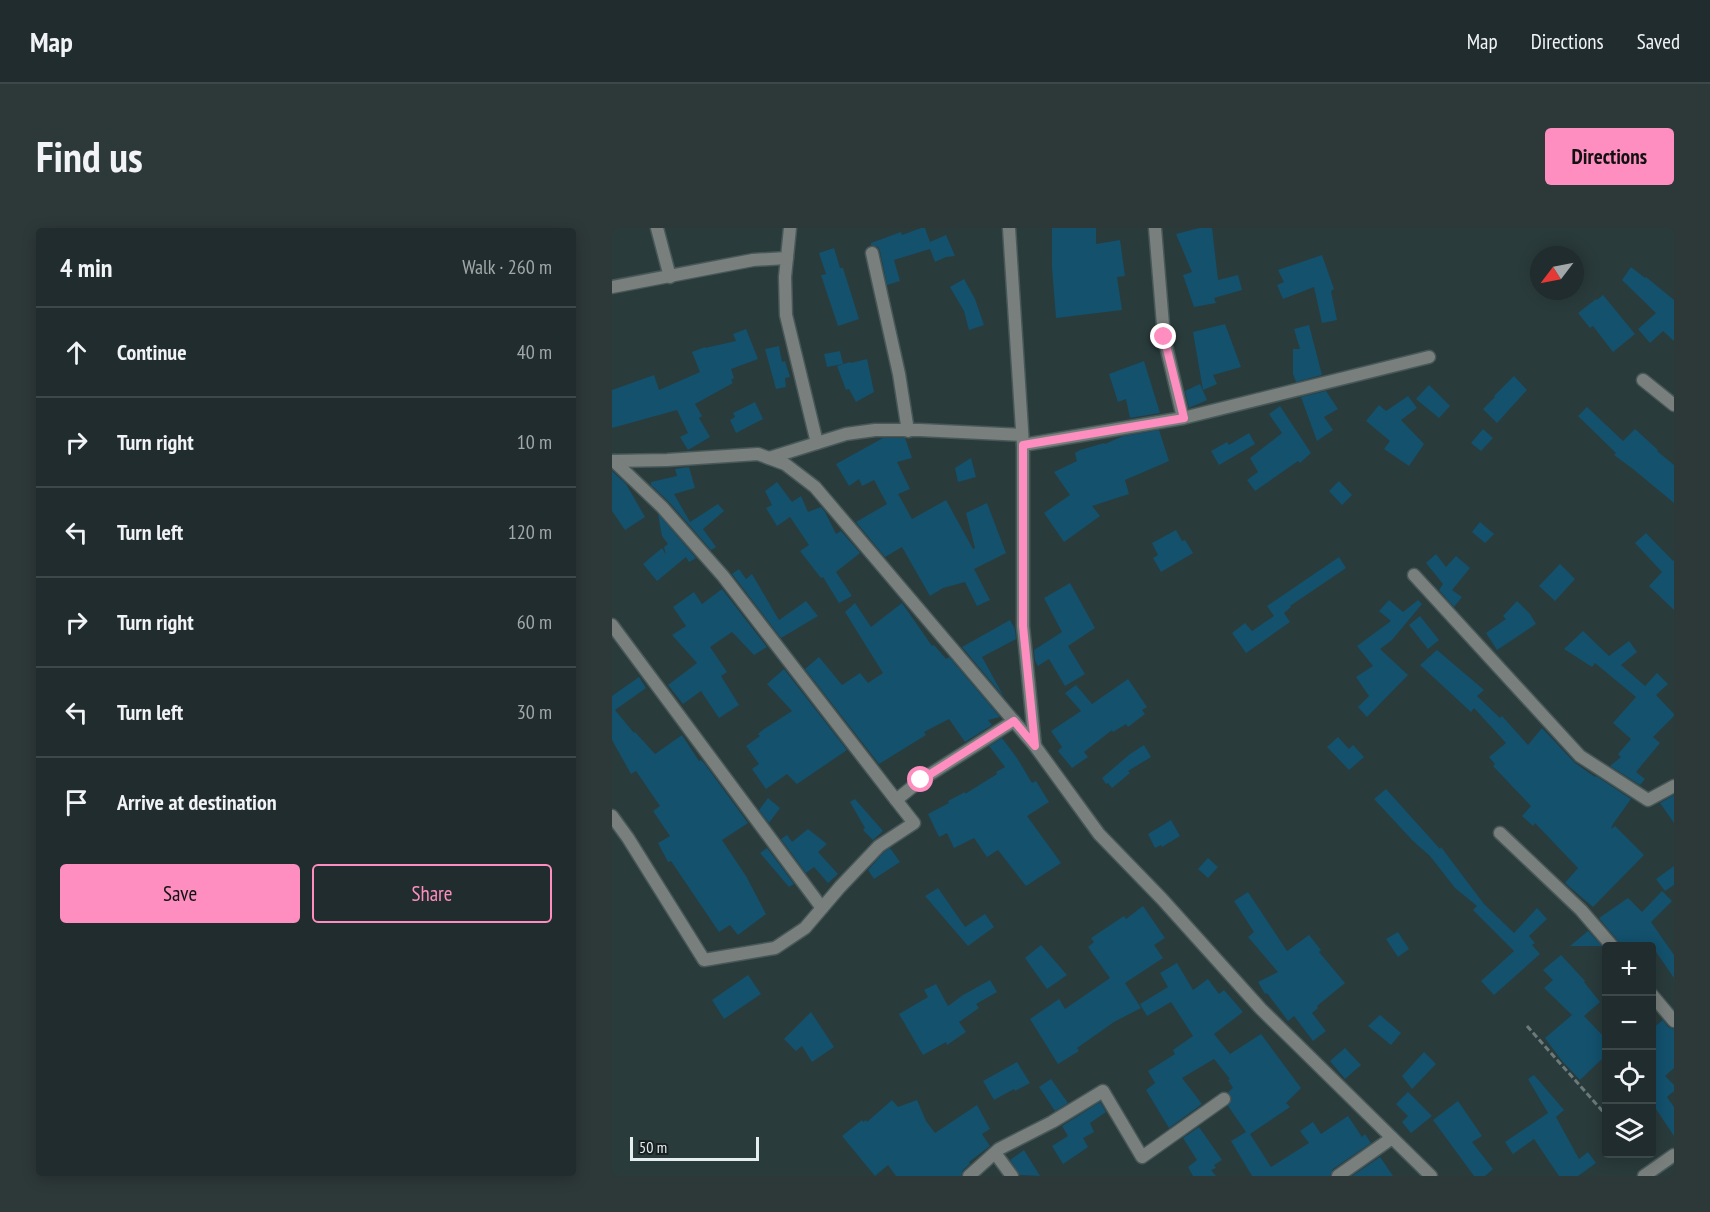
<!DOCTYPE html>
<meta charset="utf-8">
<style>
:root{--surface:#202c2d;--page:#2d3839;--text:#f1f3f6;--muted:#a2a7aa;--line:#3d4849;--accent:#fd8ebf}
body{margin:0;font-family:"PT Sans Narrow",sans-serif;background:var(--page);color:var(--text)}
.controls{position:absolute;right:18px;bottom:18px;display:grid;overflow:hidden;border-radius:6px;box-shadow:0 3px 15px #0003}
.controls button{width:54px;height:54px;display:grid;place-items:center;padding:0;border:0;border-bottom:2px solid var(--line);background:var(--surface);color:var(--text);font:30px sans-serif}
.compass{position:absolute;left:918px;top:18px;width:54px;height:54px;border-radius:50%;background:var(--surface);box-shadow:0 3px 15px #0003;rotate:238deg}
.scale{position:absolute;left:18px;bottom:15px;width:129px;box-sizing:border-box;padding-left:6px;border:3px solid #e4eeef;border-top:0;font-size:16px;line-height:21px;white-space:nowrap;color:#e4eeef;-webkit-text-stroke:4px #192021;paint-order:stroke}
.stop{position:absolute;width:18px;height:18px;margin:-14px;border:4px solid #fd8ebf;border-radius:50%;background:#fff}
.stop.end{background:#fd8ebf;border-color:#fff;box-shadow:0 2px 6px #0008}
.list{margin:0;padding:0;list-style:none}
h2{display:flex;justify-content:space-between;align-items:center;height:78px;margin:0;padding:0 24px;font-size:26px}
h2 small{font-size:20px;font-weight:400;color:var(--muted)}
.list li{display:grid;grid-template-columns:39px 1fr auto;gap:18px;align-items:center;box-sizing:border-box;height:90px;padding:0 24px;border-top:2px solid var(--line)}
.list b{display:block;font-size:22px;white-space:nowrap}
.list em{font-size:20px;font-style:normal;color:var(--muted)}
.actions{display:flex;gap:12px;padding:18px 24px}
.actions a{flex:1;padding:14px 0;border:2px solid var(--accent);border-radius:6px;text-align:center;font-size:21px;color:var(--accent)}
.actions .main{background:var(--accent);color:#111}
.icon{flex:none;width:33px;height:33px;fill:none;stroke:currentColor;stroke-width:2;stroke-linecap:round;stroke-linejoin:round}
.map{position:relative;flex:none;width:1062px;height:948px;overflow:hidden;border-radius:6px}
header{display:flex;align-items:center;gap:36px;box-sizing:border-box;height:84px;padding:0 30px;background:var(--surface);border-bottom:2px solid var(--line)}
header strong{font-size:28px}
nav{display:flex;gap:33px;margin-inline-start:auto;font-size:21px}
.intro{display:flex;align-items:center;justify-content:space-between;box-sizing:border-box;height:144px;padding:0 36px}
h1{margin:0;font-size:42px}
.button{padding:15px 27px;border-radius:6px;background:var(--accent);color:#111;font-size:21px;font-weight:700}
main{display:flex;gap:36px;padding:0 36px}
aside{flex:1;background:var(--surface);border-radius:6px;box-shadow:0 3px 15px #0003}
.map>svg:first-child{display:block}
</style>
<header>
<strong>Map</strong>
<nav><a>Map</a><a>Directions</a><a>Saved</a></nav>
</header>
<div class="intro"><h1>Find us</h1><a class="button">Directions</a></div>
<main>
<aside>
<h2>4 min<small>Walk · 260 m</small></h2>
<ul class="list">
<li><svg class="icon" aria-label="ahead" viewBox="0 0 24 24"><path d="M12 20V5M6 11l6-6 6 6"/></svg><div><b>Continue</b></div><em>40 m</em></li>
<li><svg class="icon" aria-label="right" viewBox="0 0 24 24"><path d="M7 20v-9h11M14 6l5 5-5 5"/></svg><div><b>Turn right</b></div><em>10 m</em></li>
<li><svg class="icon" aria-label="left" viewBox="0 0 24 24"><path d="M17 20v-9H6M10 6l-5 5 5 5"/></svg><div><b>Turn left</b></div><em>120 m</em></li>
<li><svg class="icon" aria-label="right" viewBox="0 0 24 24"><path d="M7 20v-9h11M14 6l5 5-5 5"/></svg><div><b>Turn right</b></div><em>60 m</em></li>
<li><svg class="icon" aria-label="left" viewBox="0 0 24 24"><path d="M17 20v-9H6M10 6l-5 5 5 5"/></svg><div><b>Turn left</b></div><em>30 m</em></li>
<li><svg class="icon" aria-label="arrive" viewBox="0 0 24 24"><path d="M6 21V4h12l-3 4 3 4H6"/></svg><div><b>Arrive at destination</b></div></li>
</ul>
<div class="actions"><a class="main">Save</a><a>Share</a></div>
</aside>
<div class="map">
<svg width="1062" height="948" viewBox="0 0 1062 948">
<rect width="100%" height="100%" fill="#2a3b3c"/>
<g fill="#13516d">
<polygon points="309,0 313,0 318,14 334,7 343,28 334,29 323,34 318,21 282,32 288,53 275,57 268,23 266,19 259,17 259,15 289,4 290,7"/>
<polygon points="440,0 484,0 484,16 508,12 513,48 505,49 510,82 444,90 440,40"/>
<polygon points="587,0 600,0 606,52 626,47 630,62 602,70 604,75 582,79 571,47 580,44 564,6"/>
<polygon points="222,20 228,40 231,40 247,91 226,98 209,47 214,46 207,25"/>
<polygon points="710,27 722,61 719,63 725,92 710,95 702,59 671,71 665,57 672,54 666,42"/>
<polygon points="1019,39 1033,50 1034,49 1062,72 1062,113 1051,103 1038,115 1026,101 1044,85 1010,52"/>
<polygon points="352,51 363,71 372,97 357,102 352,83 338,59"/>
<polygon points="991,67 1023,106 1001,124 981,98 978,100 966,85 984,71 985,72"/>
<polygon points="613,96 629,139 601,147 605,156 591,162 581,104"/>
<polygon points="697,97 710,147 684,154 681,146 681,121 688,121 682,101"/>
<polygon points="134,101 146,131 119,141 122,150 119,152 121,155 83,176 90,188 87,190 98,209 76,222 68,209 76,205 65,182 0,200 0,162 42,147 47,162 88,144 80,124 93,119 93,120 124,113 121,106"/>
<polygon points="167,118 170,134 173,133 178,149 173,150 174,159 164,161 153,121"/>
<polygon points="228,123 231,136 215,139 212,126"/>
<polygon points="255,131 262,164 244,174 237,161 234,162 225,138 238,134 239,135"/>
<polygon points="532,133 548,185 518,190 514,171 506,174 497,146"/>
<polygon points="902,148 915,162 885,195 871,181 883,169 882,168"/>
<polygon points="588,156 595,172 577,180 573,163"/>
<polygon points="817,157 838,178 827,190 804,171"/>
<polygon points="714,163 726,181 712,189 721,202 705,213 689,169"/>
<polygon points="796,168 805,180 789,192 812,216 797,238 772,221 778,213 754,193 767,177 774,183"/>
<polygon points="143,174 151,191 124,205 118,192 123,189 121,185"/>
<polygon points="668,178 699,225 688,235 686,233 643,263 635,252 646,244 638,230 670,205 657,186"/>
<polygon points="975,179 1011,213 1023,201 1046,222 1045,223 1062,237 1062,275 1021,241 1002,227 1004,225 966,188"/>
<polygon points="871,201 881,210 869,223 859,215"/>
<polygon points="547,202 557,233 513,252 517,266 480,278 488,288 452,314 432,285 458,267 442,244 465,233 463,225 468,222 492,215 493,216 511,208"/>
<polygon points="637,205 643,216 607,237 599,223 615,214 617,217"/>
<polygon points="271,210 293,210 300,230 285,234 298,261 286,266 300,291 334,272 361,321 363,320 354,285 375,275 394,325 362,341 378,372 365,378 353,354 331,360 318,368 290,319 273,329 244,294 275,276 262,252 250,258 247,251 237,258 224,236"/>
<polygon points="359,230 364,249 346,254 343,240"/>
<polygon points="77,239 83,260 62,266 78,294 106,276 112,283 91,301 104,319 99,322 56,273 39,257 39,254 65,248 63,241"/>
<polygon points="0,243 14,256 33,289 13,302 0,283"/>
<polygon points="727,253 740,267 730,277 717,263"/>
<polygon points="165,254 180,274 189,268 196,284 209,279 213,284 224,306 229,303 248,325 224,344 240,368 227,375 211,349 209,350 188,323 197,317 178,289 165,298 154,280 160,277 153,263"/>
<polygon points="46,286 84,330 77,334 74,329 45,353 31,336 50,320 54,327 52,319 56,316 50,308"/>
<polygon points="868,294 882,306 873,315 860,304"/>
<polygon points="564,302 570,313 573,312 581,325 549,344 541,330 546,327 540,315"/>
<polygon points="1034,305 1061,333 1062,332 1062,382 1037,358 1050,344 1023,315"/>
<polygon points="824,326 834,339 844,328 858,340 840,362 850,369 842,379 827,362 831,356 814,335"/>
<polygon points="727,329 734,340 678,378 679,379 672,385 678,394 634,425 620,405 633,395 640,403 662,388 655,378"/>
<polygon points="948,336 963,351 943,373 927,358"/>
<polygon points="127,341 134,351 140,346 167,392 194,373 206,388 169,410 120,346"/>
<polygon points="458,355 483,400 456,418 473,446 453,458 437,431 426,438 423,433 422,422 450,404 432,370"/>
<polygon points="110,361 155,419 142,427 120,404 98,419 115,444 109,448 127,477 107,490 89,463 71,476 56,457 85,435 60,407 74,398 61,379 82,364 90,376"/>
<polygon points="777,372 791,384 806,372 810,376 780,412 768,421 796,447 755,489 746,479 757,468 744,449 761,438 745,418 779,393 767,383"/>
<polygon points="905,373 918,386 924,396 885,422 874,405 894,391 891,388"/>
<polygon points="243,375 259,399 290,375 320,418 322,417 334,431 337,429 388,489 376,492 380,497 353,514 337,491 312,504 314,507 267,536 193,441 207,429 230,457 248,445 256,455 271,445 233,384"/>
<polygon points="808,388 827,412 816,421 797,397"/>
<polygon points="398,392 403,401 404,411 370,429 392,469 350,419"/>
<polygon points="971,403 997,428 1017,413 1025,424 1009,437 1033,458 1045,445 1056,456 1044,467 1062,486 1062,488 1041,509 1048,515 1024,544 1033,551 1028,557 998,538 1009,529 1006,526 1019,511 1001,495 1024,469 983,435 980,439 952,421"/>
<polygon points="825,422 872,462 865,468 888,490 890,488 916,517 930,500 963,535 983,549 984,548 1019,571 1001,596 999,601 1003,598 1032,627 981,679 953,655 966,640 923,595 921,598 910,588 919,578 881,538 883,536 877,529 894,515 862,480 859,484 808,437"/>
<polygon points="172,441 235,522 185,556 175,546 154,561 140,541 147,536 134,518 148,508 146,506 152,501 180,483 155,456"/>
<polygon points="27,449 34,460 3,482 22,505 23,504 43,526 70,507 87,533 89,532 92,535 136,595 110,612 134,648 154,686 126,707 118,697 107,704 59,633 56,634 46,615 58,608 41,583 48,578 24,543 19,546 0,512 0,468"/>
<polygon points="516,451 535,479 530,482 533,486 516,499 514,496 501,504 500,502 472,524 476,529 460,540 446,523 450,519 439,503 469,483 453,465 464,457 480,476"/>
<polygon points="726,509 737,521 741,517 752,529 737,542 715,519"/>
<polygon points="390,510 405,530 420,555 424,553 437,574 415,588 449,635 414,658 386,622 375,629 362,610 342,620 335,605 327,609 316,586 337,575 336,573 353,564 353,566 385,546 384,544 393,539 377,518"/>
<polygon points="532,517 539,529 516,543 518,545 500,560 496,555 494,556 490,550 518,526"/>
<polygon points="774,561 828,621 829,619 872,676 902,705 925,680 935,691 917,708 923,715 920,717 928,726 882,767 869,753 902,723 861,682 865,678 843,660 818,628 801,613 762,571"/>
<polygon points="1062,567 1062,595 1048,575"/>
<polygon points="156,570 168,580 157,595 147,582"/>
<polygon points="243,571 271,603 261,612 251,602 253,600 238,574"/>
<polygon points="559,592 568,608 550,619 549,617 543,620 536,606"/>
<polygon points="196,601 215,616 206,624 226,646 216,655 202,639 194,645 169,611 175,607 180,614"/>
<polygon points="155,620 182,656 177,659 148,625"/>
<polygon points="278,620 288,634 262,651 256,642 272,624"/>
<polygon points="596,630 606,639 596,650 586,641"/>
<polygon points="1062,638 1062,657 1053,663 1044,651"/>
<polygon points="326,660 353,699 373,686 382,699 356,718 313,668"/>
<polygon points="1050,663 1060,673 1039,694 1062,727 1062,750 1040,718 1008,718 1006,713 987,690 1016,670 1030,684"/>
<polygon points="636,664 675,723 697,707 709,722 707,724 733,755 705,778 706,780 700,785 714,803 701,813 682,788 676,793 655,765 653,766 646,754 666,744 636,709 642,704 622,673"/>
<polygon points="531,678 553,710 542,717 551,730 513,755 529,780 502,794 465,820 467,823 446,836 418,791 447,771 453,781 498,750 476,719 482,714 479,710 512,688 514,691"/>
<polygon points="976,703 990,718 958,718"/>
<polygon points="786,704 797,721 786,729 774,711"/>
<polygon points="429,717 455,747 435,761 413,730"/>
<polygon points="949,727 973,753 972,754 988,774 972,788 994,811 994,827 968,852 950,833 933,810 960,787 932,760 941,752 931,742"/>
<polygon points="565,735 581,762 596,751 607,766 612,762 631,784 602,806 618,826 649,806 689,860 674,875 678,879 638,906 659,939 697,915 688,903 701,894 709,906 736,888 750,909 753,906 759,915 721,941 718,948 640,948 619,913 634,904 616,878 620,871 616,864 621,860 616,852 618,851 602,831 570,850 590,876 557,900 534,862 543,855 536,843 563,826 561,822 581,808 559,774 535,788 528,776 556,759 548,745"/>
<polygon points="136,747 149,766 112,791 100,772"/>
<polygon points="378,752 385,764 364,776 367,780 347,794 354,804 335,817 334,814 311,827 287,786 316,769 312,762 324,756 336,778 351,767"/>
<polygon points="199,784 222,819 200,834 190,818 184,823 172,811"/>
<polygon points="768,787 789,805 779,817 756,798"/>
<polygon points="1051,792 1056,799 1062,801 1062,840 1053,848 1062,857 1062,863 1055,869 1062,879 1062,908 1040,875 1040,801"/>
<polygon points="733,820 749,837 733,851 718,833"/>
<polygon points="812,824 824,836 800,861 790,848"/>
<polygon points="405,834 418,855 403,863 402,861 382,872 371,853"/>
<polygon points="922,847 952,882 944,889 967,931 976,924 984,935 966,948 947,948 922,911 901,926 893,914 936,885 916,851"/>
<polygon points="439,851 456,875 443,883 427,859"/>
<polygon points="796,864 820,888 799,905 790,894 796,888 784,876"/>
<polygon points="280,872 286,879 305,872 314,893 323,905 365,877 378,901 370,906 378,918 357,934 358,936 351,942 349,948 284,948 276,937 263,948 230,908 250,892 251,894 254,892 255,894"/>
<polygon points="846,873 870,908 860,914 881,941 873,948 862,948 821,892"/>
<polygon points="488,874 494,884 478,895 482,904 471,910 476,919 451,936 440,918 456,908 450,898"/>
<polygon points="587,899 610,932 602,937 604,940 599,942 604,948 581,948 576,939 585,932 571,910"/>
<polygon points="412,922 428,948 408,947 398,932"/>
<polygon points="768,929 781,948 740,948"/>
</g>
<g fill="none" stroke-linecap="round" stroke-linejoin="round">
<defs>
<g id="street">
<polyline points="45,0 58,49"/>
<polyline points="178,0 173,49 174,87 205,215"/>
<polyline points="397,0 411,217 411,398 423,518"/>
<polyline points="543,0 552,109 571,190"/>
<polyline points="260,25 287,146 296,203"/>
<polyline points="0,59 141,32 175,30"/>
<polyline points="1031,152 1062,177"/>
<polyline points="411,217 571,190 817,129"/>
<polyline points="157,230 234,206 263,202 308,202 410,207"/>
<polyline points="0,233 55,232 146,226 173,236 203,259 423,518 487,606 550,671 649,781 819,948"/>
<polyline points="2,233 50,279 111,348 284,572 309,552 402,493"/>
<polyline points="802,347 968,528 1036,572 1062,558"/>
<polyline points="0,397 210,680"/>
<polyline points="0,588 16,610 92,732 163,720 193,700 228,659 267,618 302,595 284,572"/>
<polyline points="888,605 969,682 1000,718"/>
<polyline points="1040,767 1062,793"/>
<polyline points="383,925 400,948"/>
<polyline points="357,948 387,921 440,894 491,863 530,929 612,871"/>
<polyline points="726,948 780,910"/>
<polyline points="1032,948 1062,927"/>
</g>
</defs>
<use href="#street" stroke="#485859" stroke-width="15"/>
<polyline stroke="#6c7a7b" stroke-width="3" stroke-dasharray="6 3" stroke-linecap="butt" points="915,798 994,887"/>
<use href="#street" stroke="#787f7d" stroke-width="12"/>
</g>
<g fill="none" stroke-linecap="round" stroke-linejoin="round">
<polyline stroke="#fd8ebf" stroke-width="8" points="309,552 402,493 423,518 411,398 411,217 572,190 552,109"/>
</g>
</svg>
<div class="controls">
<button>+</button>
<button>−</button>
<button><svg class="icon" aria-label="locate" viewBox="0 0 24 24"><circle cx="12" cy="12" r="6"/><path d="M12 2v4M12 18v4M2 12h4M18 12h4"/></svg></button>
<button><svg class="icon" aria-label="layers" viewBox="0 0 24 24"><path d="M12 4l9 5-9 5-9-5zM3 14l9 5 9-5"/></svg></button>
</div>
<svg class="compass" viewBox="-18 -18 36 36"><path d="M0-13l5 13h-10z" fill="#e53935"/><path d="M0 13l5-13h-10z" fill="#a2a7aa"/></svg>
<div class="scale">50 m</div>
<div class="stop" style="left:309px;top:552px"></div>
<div class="stop end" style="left:552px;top:109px"></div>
</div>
</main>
